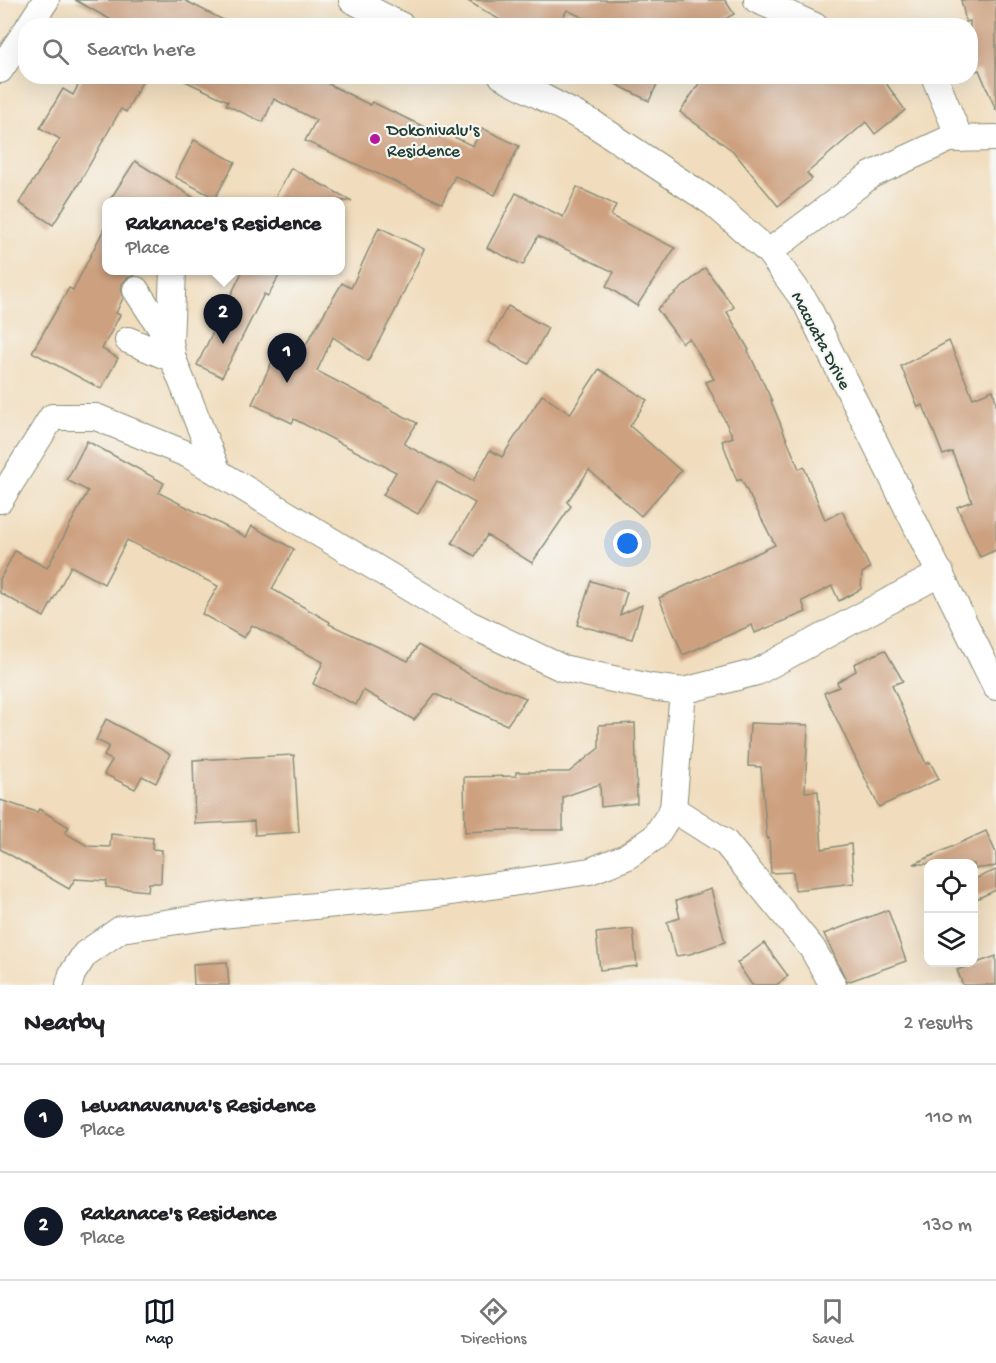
<!DOCTYPE html>
<style>
:root{--surface:#fff;--page:#f2f2f2;--text:#202124;--muted:#757577;--line:#e0e0e0;--accent:#111827}
body{margin:0;font-family:"Gochi Hand",sans-serif;background:var(--page);color:var(--text)}
.controls{position:absolute;right:18px;bottom:18px;display:grid;overflow:hidden;border-radius:12px;box-shadow:0 6px 24px #0002}
.controls button{width:54px;height:54px;display:grid;place-items:center;padding:0;border:0;border-bottom:2px solid var(--line);background:var(--surface);color:var(--text);font:30px sans-serif}
.you{position:absolute;left:628px;top:544px;width:21px;height:21px;margin:-15px;border:4px solid #fff;border-radius:50%;background:#1a73e8;box-shadow:0 0 0 9px #1a73e833}
.badge{display:grid;place-items:center;width:39px;height:39px;border-radius:50%;background:var(--accent);color:#fff;font-size:20px;font-weight:700}
.pin{position:absolute;translate:-50% -50px;filter:drop-shadow(0 2px 3px #0008)}
.pin::after{content:'';position:absolute;top:32px;width:21px;height:18px;background:inherit;clip-path:polygon(0 0,100% 0,50% 100%)}
.popup{position:absolute;left:102px;top:197px;width:243px;height:78px;box-sizing:border-box;display:grid;place-content:center;border-radius:12px;background:var(--surface);filter:drop-shadow(0 2px 4px #0005);font-size:20px;white-space:nowrap;color:var(--muted)}
.popup b{font-size:22px;color:var(--text)}
.popup::after{content:'';position:absolute;left:50%;top:100%;margin-left:-12px;border:12px solid transparent;border-top-color:var(--surface)}
.list{margin:0;padding:0;list-style:none}
h2{display:flex;justify-content:space-between;align-items:center;height:78px;margin:0;padding:0 24px;font-size:26px}
h2 small{font-size:20px;font-weight:400;color:var(--muted)}
.list li{display:grid;grid-template-columns:39px 1fr auto;gap:18px;align-items:center;box-sizing:border-box;height:108px;padding:0 24px;border-top:2px solid var(--line)}
.list b{display:block;font-size:22px;white-space:nowrap}
.list p{margin:0;font-size:20px;white-space:nowrap;color:var(--muted)}
.list em{font-size:20px;font-style:normal;color:var(--muted)}
.icon{flex:none;width:33px;height:33px;fill:none;stroke:currentColor;stroke-width:2;stroke-linecap:round;stroke-linejoin:round}
.map{position:relative;flex:none;width:996px;height:985px;overflow:hidden}
.search{position:absolute;background:var(--surface);box-shadow:0 6px 24px #0002;left:18px;right:18px;top:18px;height:66px;display:flex;align-items:center;gap:15px;box-sizing:border-box;padding:0 21px;border-radius:24px;color:var(--muted);font-size:22px}
.sheet{height:294px;background:var(--surface)}
nav{display:flex;justify-content:space-around;align-items:center;box-sizing:border-box;height:84px;border-top:2px solid var(--line);background:var(--surface);font-size:16px;color:var(--muted)}
nav a{display:grid;justify-items:center;gap:3px}
nav .on{color:var(--accent)}
.map>svg:first-child{display:block}
</style>
<div class="map">
<svg width="996" height="985" viewBox="0 0 996 985">
<rect width="100%" height="100%" fill="#f6f6f2"/>
<filter id="ink" filterUnits="userSpaceOnUse"><feTurbulence type="fractalNoise" baseFrequency=".0167" numOctaves="2"/><feDisplacementMap in="SourceGraphic" scale="12" xChannelSelector="R" yChannelSelector="G"/><feConvolveMatrix kernelMatrix="1 2 1 2 8 2 1 2 1" color-interpolation-filters="sRGB"/></filter>
<filter id="wash" filterUnits="userSpaceOnUse"><feTurbulence type="fractalNoise" baseFrequency=".008" numOctaves="4" result="noise"/><feDisplacementMap in="SourceGraphic" scale="24" xChannelSelector="R" yChannelSelector="G"/><feGaussianBlur stdDeviation="1.35" result="paint"/><feColorMatrix in="noise" values="0 0 0 0 0 0 0 0 0 0 0 0 0 0 0 0 0 1.4 0 .05"/><feComposite in="paint" operator="in"/></filter>
<g filter="url(#wash)">
<rect width="100%" height="100%" fill="#f1ddbd"/>
<g id="blocks">
<g fill="#cda180">
<polygon points="75,0 184,0 235,26 122,26"/>
<polygon points="466,0 725,0 734,14 713,26 601,26 567,10 558,26 510,26"/>
<polygon points="961,0 996,0 996,110 979,70 970,73 970,21 966,22"/>
<polygon points="83,76 145,76 126,112 121,109 78,185 53,225 19,203 60,139 40,128 63,89 73,95"/>
<polygon points="174,76 313,76 370,105 372,102 433,131 435,128 473,146 482,128 519,146 495,195 455,176 442,203 305,141 316,120 274,99 263,122 226,105 228,101"/>
<polygon points="600,76 661,76 649,101"/>
<polygon points="704,76 881,76 905,110 875,134 866,122 807,173 812,179 778,206 733,151 680,112"/>
<polygon points="194,140 235,162 215,198 175,177"/>
<polygon points="135,161 199,201 109,201"/>
<polygon points="291,168 352,201 273,201"/>
<polygon points="577,187 616,205 611,216 675,248 637,306 606,286 614,272 538,236 523,265 487,248 516,193 563,217"/>
<polygon points="106,225 106,270 137,270 135,275 127,278 122,284 121,291 123,298 116,313 120,315 102,349 118,358 101,389 32,352 69,288 73,290"/>
<polygon points="379,227 424,249 394,313 368,361 333,337 317,371 417,423 404,444 473,481 490,450 502,457 542,395 570,414 599,369 647,400 630,426 681,471 641,516 589,470 567,502 571,506 532,563 487,535 475,556 452,543 475,503 437,481 418,514 383,495 396,472 294,419 292,423 252,404 281,343 301,353 342,283 351,288"/>
<polygon points="705,268 734,307 727,312 749,350 748,351 772,401 771,401 799,469 804,467 825,520 842,511 870,568 862,573 861,589 839,601 832,586 802,601 806,612 755,633 752,625 683,655 659,598 775,545 741,479 737,481 722,441 733,437 706,382 714,379 689,338 682,343 657,309"/>
<polygon points="243,270 282,270 268,296 264,294 222,377 197,365"/>
<polygon points="508,306 548,328 529,364 488,342"/>
<polygon points="949,341 973,398 993,390 996,402 996,550 980,557 957,507 972,501 952,452 943,455 923,405 918,407 901,366"/>
<polygon points="87,441 164,483 159,493 246,537 252,526 294,549 272,589 330,622 329,624 408,661 418,645 474,677 526,698 507,725 435,694 414,720 363,690 356,705 313,684 323,662 252,625 244,638 202,614 218,586 127,540 104,584 71,566 44,617 0,593 0,579 15,551 47,568 88,491 67,480"/>
<polygon points="591,581 627,592 620,615 642,605 632,639 577,625"/>
<polygon points="885,650 903,681 892,685 926,764 930,762 939,779 879,807 824,693 839,687 837,682 856,671 854,664"/>
<polygon points="106,719 170,754 156,783 142,776 135,789 104,774 112,760 104,756 109,746 96,740"/>
<polygon points="635,723 637,803 601,807 600,784 563,797 563,830 507,830 465,832 464,777 516,776 516,772 569,772 599,748 599,725"/>
<polygon points="750,723 808,725 805,792 818,791 822,849 851,844 854,883 795,890 793,872 771,873 769,838 767,839 761,767 748,766"/>
<polygon points="294,755 299,832 255,835 254,821 195,824 193,760"/>
<polygon points="0,800 37,812 39,809 69,827 65,833 88,846 110,847 111,834 153,838 152,849 162,850 161,883 149,883 148,891 106,887 107,881 75,879 69,889 0,849"/>
<polygon points="986,831 996,853 996,866 974,869 974,864 914,864"/>
<polygon points="996,870 996,890 974,900 974,879"/>
<polygon points="711,889 725,942 690,954 676,956 667,922 680,918 676,901"/>
<polygon points="888,910 906,961 847,982 824,934"/>
<polygon points="633,929 637,966 600,970 596,933"/>
<polygon points="764,943 788,976 776,985 752,985 737,963"/>
<polygon points="996,956 996,985 963,985 957,970"/>
<polygon points="227,962 229,985 194,985 193,964"/>
</g>
</g>
</g>
<g filter="url(#ink)">
<use href="#blocks" fill-opacity="0" stroke="#888d78" stroke-width="1.5"/>
<g fill="none" stroke-linecap="round" stroke-linejoin="round">
<defs>
<g id="minor">
<polyline points="352,0 402,26"/>
<polyline points="757,0 815,26"/>
<polyline points="29,26 46,0"/>
<polyline points="0,70 26,31"/>
<polyline points="502,76 594,124 713,203 769,252 806,303 996,687"/>
<polyline points="934,76 960,139"/>
<polyline points="769,252 871,175 949,139 996,138"/>
<polyline points="173,270 170,342 173,359"/>
<polyline points="136,290 170,342"/>
<polyline points="128,340 173,359 217,470"/>
<polyline points="0,500 52,417 96,417 189,455 469,624 562,668 650,687 683,691 757,672 941,573"/>
<polyline points="673,809 725,842 812,948 833,985"/>
<polyline points="69,985 72,974 85,954 121,929 221,915 432,895 590,871 626,857 655,837 673,809 683,691"/>
</g>
</defs>
<use href="#minor" stroke="#888d78" stroke-width="28"/>
<use href="#minor" stroke="#fff" stroke-width="26"/>
</g>
</g>
<circle fill="#b5179e" stroke="#f6f6f2" stroke-width="2" cx="375" cy="139" r="6"/>
<g text-anchor="middle" stroke-width="4.5" stroke-linejoin="round" paint-order="stroke">
<g font-size="18" fill="#1f3d34" stroke="#f6f6f2" text-anchor="start">
<text x="387" y="135">Dokonivalu's<tspan x="387" dy="21">Residence</tspan></text>
</g>
<g font-size="18" fill="#1f3d34" stroke="#f6f6f2">
<text transform="translate(822 340) rotate(62)" y="6">Macuata Drive</text>
</g>
</g>
</svg>
<div class="controls">
<button><svg class="icon" aria-label="locate" viewBox="0 0 24 24"><circle cx="12" cy="12" r="6"/><path d="M12 2v4M12 18v4M2 12h4M18 12h4"/></svg></button>
<button><svg class="icon" aria-label="layers" viewBox="0 0 24 24"><path d="M12 4l9 5-9 5-9-5zM3 14l9 5 9-5"/></svg></button>
</div>
<div class="you"></div>
<div class="pin badge" style="left:287px;top:383px">1</div>
<div class="pin badge" style="left:223px;top:344px">2</div>
<div class="popup"><b>Rakanace's Residence</b>Place</div>
<div class="search"><svg class="icon" aria-label="search" viewBox="0 0 24 24"><circle cx="10" cy="10" r="6"/><path d="M15 15l6 6"/></svg>Search here</div>
</div>
<section class="sheet">
<h2>Nearby<small>2 results</small></h2>
<ul class="list">
<li><span class="badge">1</span><div><b>Lewanavanua's Residence</b><p>Place</p></div><em>110 m</em></li>
<li><span class="badge">2</span><div><b>Rakanace's Residence</b><p>Place</p></div><em>130 m</em></li>
</ul>
</section>
<nav>
<a class="on"><svg class="icon" aria-label="map" viewBox="0 0 24 24"><path d="M3 6l6-2 6 2 6-2v14l-6 2-6-2-6 2zM9 4v14M15 6v14"/></svg>Map</a>
<a><svg class="icon" aria-label="directions" viewBox="0 0 24 24"><path d="M12 3l9 9-9 9-9-9zM9 14v-3h6M13 9l2 2-2 2"/></svg>Directions</a>
<a><svg class="icon" aria-label="saved" viewBox="0 0 24 24"><path d="M7 4h10v16l-5-4-5 4z"/></svg>Saved</a>
</nav>
